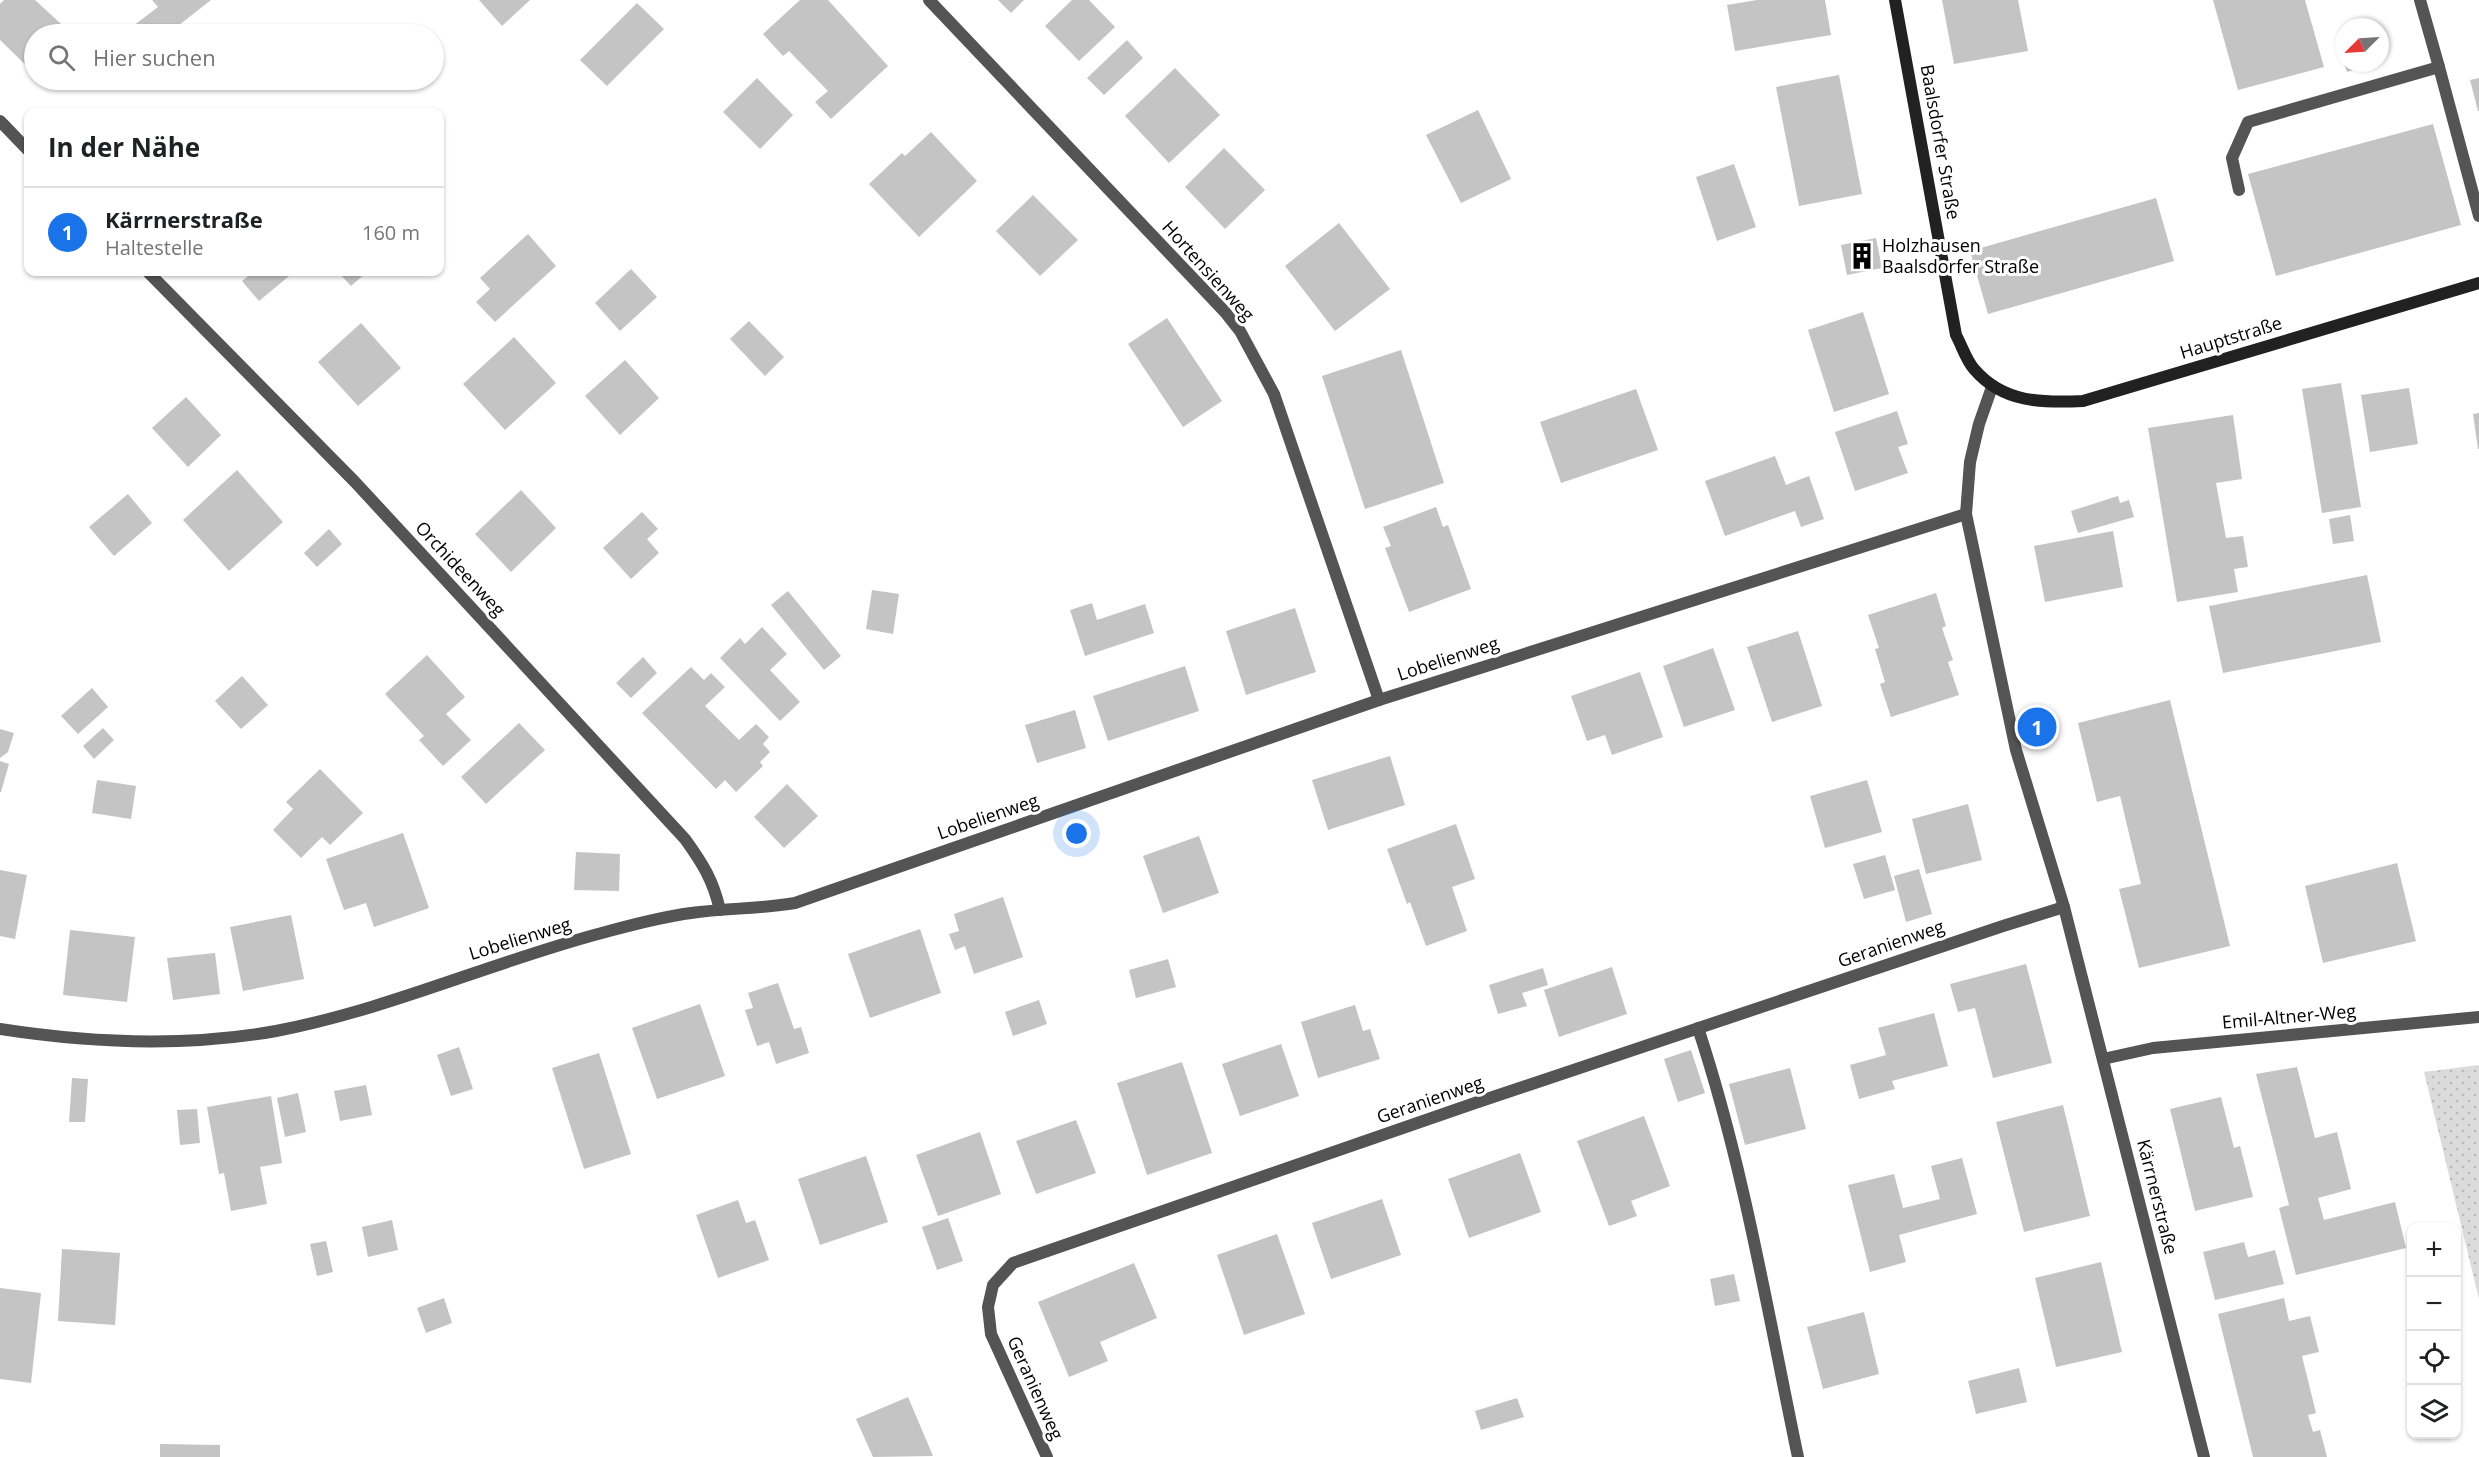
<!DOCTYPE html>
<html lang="de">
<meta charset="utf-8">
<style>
:root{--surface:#fff;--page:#f6f6f6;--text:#202124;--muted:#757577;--line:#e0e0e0;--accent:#1a73e8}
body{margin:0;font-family:"Open Sans",sans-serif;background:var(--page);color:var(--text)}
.controls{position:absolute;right:18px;bottom:18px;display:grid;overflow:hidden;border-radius:12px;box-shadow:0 2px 4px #0004}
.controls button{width:54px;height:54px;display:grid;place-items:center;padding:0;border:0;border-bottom:2px solid var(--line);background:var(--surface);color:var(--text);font:30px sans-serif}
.compass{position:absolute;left:2335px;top:18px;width:54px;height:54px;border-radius:50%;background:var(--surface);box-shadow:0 2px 4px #0004;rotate:246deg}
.you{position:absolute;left:1077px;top:834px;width:21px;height:21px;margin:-15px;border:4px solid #fff;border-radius:50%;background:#1a73e8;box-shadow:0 0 0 9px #1a73e833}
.badge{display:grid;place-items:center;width:39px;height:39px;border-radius:50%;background:var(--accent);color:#fff;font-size:20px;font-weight:700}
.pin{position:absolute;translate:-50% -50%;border:3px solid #fff;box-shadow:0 2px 6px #0006}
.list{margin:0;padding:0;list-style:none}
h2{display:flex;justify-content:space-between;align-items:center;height:78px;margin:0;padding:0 24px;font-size:26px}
h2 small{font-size:20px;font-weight:400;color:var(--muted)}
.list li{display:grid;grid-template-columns:39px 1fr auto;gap:18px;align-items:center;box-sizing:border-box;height:90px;padding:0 24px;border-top:2px solid var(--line)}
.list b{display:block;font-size:22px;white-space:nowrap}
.list p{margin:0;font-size:20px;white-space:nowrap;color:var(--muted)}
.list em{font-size:20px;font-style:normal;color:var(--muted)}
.icon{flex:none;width:33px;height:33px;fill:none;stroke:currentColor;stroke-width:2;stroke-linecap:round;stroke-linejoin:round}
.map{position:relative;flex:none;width:2479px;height:1457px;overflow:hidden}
.search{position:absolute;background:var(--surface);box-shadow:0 2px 4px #0004;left:24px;top:24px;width:420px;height:66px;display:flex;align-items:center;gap:15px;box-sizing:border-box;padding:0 21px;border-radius:33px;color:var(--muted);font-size:22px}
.panel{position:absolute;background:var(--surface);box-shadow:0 2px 4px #0004;left:24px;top:108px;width:420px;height:168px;border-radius:12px}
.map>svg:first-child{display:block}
</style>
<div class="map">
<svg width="2479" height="1457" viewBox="0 0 2479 1457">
<defs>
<pattern id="park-dots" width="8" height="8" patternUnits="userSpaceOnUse" patternTransform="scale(1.5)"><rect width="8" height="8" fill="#dbdbdb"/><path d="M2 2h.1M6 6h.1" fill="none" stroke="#bababa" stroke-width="1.8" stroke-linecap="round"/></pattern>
</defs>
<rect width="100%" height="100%" fill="#fff"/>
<polygon fill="url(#park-dots)" points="2479,1065 2479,1299 2424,1072"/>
<g fill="#c4c4c4">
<polygon points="4,0 35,0 72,34 34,34 34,73 0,40 0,4"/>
<polygon points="152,0 211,0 174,29 178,34 139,34 133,26 158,7"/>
<polygon points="479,0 530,0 502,26"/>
<polygon points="800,0 828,0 888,66 831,119 815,102 828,91 789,51 783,56 763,34"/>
<polygon points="998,0 1024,0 1011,13"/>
<polygon points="1072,0 1089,0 1115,27 1079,61 1045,26"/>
<polygon points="1757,0 1825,0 1831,35 1735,51 1727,5"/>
<polygon points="1942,0 2018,0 2028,51 1954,64"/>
<polygon points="2213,0 2305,0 2324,67 2238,90"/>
<polygon points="637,3 664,29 607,86 580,60"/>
<polygon points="1127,40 1143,58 1104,95 1087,78"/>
<polygon points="2344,63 2364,63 2365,67 2347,72"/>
<polygon points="1175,68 1220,115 1169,163 1125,116"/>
<polygon points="1839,75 1862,194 1799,206 1776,87"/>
<polygon points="757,78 793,115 760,149 723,112"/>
<polygon points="2479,78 2479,111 2478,111 2470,80"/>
<polygon points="1478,110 1511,179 1461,203 1426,135"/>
<polygon points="2433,124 2461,225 2276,276 2248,174"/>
<polygon points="931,132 977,181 919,237 869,184 902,153 905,156"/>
<polygon points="1224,148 1265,190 1225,229 1185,187"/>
<polygon points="1734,164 1756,227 1717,241 1696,177"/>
<polygon points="1033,195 1078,240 1040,276 996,231"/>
<polygon points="2156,198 2174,261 1988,314 1970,251"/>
<polygon points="1339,223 1390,289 1335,331 1285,266"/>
<polygon points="528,234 556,266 495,322 476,302 490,289 480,278"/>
<polygon points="1876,238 1882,268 1847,275 1841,245"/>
<polygon points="631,269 657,297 620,331 595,303"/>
<polygon points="253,272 294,272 259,301 242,281"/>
<polygon points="338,272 367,272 351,286"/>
<polygon points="1863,312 1889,394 1834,412 1808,330"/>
<polygon points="1167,318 1222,401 1183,427 1128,344"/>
<polygon points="749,321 784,357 765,376 730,339"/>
<polygon points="361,323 401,368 358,406 318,362"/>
<polygon points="514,337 556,383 505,430 463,384"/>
<polygon points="1401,350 1444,483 1365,509 1322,376"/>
<polygon points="625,360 659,398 620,435 585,396"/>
<polygon points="2341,383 2361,507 2322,513 2302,389"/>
<polygon points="2409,388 2418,444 2370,452 2361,395"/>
<polygon points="1636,389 1658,450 1561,483 1540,422"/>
<polygon points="186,397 221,435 188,467 152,428"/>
<polygon points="1897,411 1908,444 1898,447 1908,473 1855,491 1835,432"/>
<polygon points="2479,413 2479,449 2478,449 2473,414"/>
<polygon points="2233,415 2242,479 2216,483 2226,538 2243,536 2248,567 2234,569 2238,592 2177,602 2148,428"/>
<polygon points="1775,456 1786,485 1809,476 1824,519 1801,527 1795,511 1725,536 1705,481"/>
<polygon points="237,470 283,522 229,571 183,520"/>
<polygon points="521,490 556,528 511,572 475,534"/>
<polygon points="128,494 152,523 114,556 89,527"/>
<polygon points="2118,496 2120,503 2129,500 2134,517 2078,533 2071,511"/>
<polygon points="1436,507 1443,527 1448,525 1471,589 1409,612 1385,548 1391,546 1383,527"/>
<polygon points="642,512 658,529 647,539 659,553 631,579 603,548"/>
<polygon points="2350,515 2354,541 2333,544 2329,519"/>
<polygon points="329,529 342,544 317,567 304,553"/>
<polygon points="2113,531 2123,587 2045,602 2034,546"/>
<polygon points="2367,575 2381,642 2223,673 2209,606"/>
<polygon points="872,590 899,594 893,634 866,629"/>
<polygon points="788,591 841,656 824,670 771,605"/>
<polygon points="1936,593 1946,626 1942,628 1953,660 1948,662 1959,695 1891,717 1880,684 1885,682 1875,649 1879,648 1868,615"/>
<polygon points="1092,603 1097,620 1145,604 1154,633 1085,656 1070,610"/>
<polygon points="1295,608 1316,672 1246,695 1226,631"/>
<polygon points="762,627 787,654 770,670 800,702 780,721 720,658 740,638 745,644"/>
<polygon points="1798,631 1822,706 1772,722 1747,647"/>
<polygon points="1713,648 1735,710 1684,727 1663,666"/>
<polygon points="427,655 465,697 446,714 471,740 443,766 419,740 424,736 385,694"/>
<polygon points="643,657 657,673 631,698 616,683"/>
<polygon points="1185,666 1199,711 1108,741 1093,696"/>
<polygon points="691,667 704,680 711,673 725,687 705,706 739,740 756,724 769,737 763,744 770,752 760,762 763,766 736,792 725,780 716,789 642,713"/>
<polygon points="1640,672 1663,737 1612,755 1605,735 1587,741 1571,696"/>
<polygon points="242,676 268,705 241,729 215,701"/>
<polygon points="92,688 108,707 78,734 61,716"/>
<polygon points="2170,700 2230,946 2139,968 2119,889 2141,884 2120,796 2097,802 2078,723"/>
<polygon points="1075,710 1086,748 1037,763 1025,725"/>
<polygon points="519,723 545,750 486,804 461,777"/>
<polygon points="103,728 114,740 94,759 83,746"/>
<polygon points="0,729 14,733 8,752 0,758"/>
<polygon points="1390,756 1405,805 1328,830 1312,780"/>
<polygon points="0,761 9,764 1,792 0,792"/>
<polygon points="320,769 363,813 330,845 322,837 301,858 273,830 293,809 286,802"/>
<polygon points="97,780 136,786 131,819 92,813"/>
<polygon points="1867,780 1882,832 1825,848 1810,796"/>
<polygon points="787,784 818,816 784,848 754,817"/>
<polygon points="1968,804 1982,860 1926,874 1912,819"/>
<polygon points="1456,824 1475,879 1452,887 1467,931 1426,946 1410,902 1407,904 1387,849"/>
<polygon points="403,833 429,908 374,927 366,903 344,910 326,859"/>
<polygon points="1199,836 1219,893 1163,913 1143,856"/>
<polygon points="576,852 620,854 619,891 574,890"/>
<polygon points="1885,855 1895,890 1864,899 1853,864"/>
<polygon points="2397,863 2416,941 2323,963 2305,886"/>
<polygon points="1919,869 1932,914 1906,922 1894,876"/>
<polygon points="0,870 27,875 15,939 0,936"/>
<polygon points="1003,897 1023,957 974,974 965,946 955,950 949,934 959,931 954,914"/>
<polygon points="291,915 304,979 243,991 230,927"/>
<polygon points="920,929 941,993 870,1018 848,954"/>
<polygon points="70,930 135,937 127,1002 63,995"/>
<polygon points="215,953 220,994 173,1000 167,958"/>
<polygon points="1168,959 1176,987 1136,998 1129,970"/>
<polygon points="2026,964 2052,1063 1993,1078 1975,1008 1958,1012 1950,984"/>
<polygon points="1612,967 1627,1014 1559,1037 1544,990"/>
<polygon points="1543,968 1548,985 1522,993 1527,1006 1498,1014 1489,985"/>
<polygon points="778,983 794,1029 801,1027 809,1053 776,1064 769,1042 757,1046 745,1010 753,1008 748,993"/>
<polygon points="1039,1000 1047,1024 1013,1036 1005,1012"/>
<polygon points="700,1004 725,1076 657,1099 632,1028"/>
<polygon points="1355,1005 1363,1031 1370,1029 1380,1059 1318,1078 1301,1022"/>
<polygon points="1934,1013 1948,1066 1892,1081 1895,1089 1859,1099 1850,1065 1886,1055 1878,1028"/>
<polygon points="1281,1044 1299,1096 1240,1116 1222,1064"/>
<polygon points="459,1047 473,1089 451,1096 437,1055"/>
<polygon points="1691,1050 1705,1093 1678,1102 1664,1059"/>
<polygon points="599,1053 631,1154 584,1169 552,1068"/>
<polygon points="1182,1062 1212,1153 1147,1175 1117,1083"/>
<polygon points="2297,1067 2315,1138 2337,1132 2351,1189 2318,1198 2324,1220 2395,1202 2406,1248 2296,1275 2279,1208 2289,1205 2256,1074"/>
<polygon points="1790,1068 1806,1129 1745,1145 1729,1084"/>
<polygon points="72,1078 88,1079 85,1122 69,1122"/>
<polygon points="366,1085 372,1115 340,1121 334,1091"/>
<polygon points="298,1093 306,1132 285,1137 277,1098"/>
<polygon points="271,1096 282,1163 260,1167 267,1204 231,1211 224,1173 219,1174 207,1107"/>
<polygon points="2221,1097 2234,1148 2240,1146 2253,1197 2195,1211 2170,1109"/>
<polygon points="2063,1105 2090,1216 2024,1232 1996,1122"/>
<polygon points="197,1109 200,1143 180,1145 177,1110"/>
<polygon points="1644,1116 1670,1186 1631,1201 1637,1216 1609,1226 1577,1141"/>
<polygon points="1076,1120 1096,1173 1036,1194 1016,1141"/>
<polygon points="980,1132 1001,1194 938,1216 916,1155"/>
<polygon points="1520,1153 1541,1212 1469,1238 1448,1179"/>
<polygon points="866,1156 888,1222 820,1245 798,1179"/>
<polygon points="1962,1158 1977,1214 1899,1235 1906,1262 1870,1272 1848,1185 1894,1174 1903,1208 1940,1199 1931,1166"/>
<polygon points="1382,1199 1401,1255 1331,1279 1312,1223"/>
<polygon points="738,1200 746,1223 755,1220 769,1260 718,1278 696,1215"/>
<polygon points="948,1218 963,1261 937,1270 922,1227"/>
<polygon points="392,1220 398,1250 368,1257 362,1227"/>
<polygon points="1277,1234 1305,1314 1244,1335 1217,1255"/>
<polygon points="326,1241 333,1272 317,1276 310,1244"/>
<polygon points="2244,1242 2248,1257 2275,1250 2284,1284 2215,1300 2203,1252"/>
<polygon points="62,1249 120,1253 115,1325 58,1321"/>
<polygon points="2101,1262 2122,1352 2056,1367 2035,1278"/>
<polygon points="1134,1263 1157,1318 1100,1342 1108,1361 1069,1377 1038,1302"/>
<polygon points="1734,1274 1740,1301 1715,1306 1710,1279"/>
<polygon points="0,1288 41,1293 31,1383 0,1379"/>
<polygon points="444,1298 452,1323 426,1333 417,1308"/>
<polygon points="2284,1298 2289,1321 2310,1316 2319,1352 2302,1356 2316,1413 2308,1415 2313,1432 2320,1430 2327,1457 2253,1457 2218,1314"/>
<polygon points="1864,1312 1879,1374 1823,1389 1807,1327"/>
<polygon points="2019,1368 2027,1402 1976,1414 1968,1381"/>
<polygon points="908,1397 933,1456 873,1457 856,1419"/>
<polygon points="1517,1398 1524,1417 1481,1430 1475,1411"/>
<polygon points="160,1444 220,1445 220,1457 160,1457"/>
</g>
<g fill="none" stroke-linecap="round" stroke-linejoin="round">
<g stroke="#545454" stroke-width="12">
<polyline points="2420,0 2439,67"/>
<polyline points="2239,190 2232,158 2248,122 2439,67 2479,216"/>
<path d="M 1698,1028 C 1744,1167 1768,1314 1798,1457"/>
</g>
<g stroke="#545454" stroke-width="12">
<polyline points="929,0 1225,312 1240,331 1274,394 1379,700"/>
<polyline points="0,121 28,150"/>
<path d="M 148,272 L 355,482 L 685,839 C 703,864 713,880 720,910"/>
<path d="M 0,1029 C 90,1043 186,1047 276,1031 C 386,1010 490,963 598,934 C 628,926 659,917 691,913 C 726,908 760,909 795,903 L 1379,700 L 1966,514"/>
<polyline points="2103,1059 2153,1048 2479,1017"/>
<polyline points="1047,1457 991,1334 988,1307 993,1285 1013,1263 1475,1103 2003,926 2064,907"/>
</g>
<polyline stroke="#545454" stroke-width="12" points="1992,387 1979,424 1970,462 1966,514 2016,750 2064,907 2204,1457"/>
<path stroke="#212121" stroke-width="12" d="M 1895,0 L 1956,335 C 1962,346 1966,360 1974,369 C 2003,403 2042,403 2083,401 L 2479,283"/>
</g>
<defs>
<symbol id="building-bare" viewBox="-9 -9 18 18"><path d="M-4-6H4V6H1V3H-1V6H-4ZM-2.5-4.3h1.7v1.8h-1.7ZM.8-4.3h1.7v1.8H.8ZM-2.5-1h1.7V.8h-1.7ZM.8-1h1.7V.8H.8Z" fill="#000" stroke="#fff" stroke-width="2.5" paint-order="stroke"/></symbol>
</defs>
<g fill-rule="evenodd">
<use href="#building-bare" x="1843" y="237" width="38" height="38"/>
</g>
<g text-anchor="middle" stroke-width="6" stroke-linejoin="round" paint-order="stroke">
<g font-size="18" fill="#000" stroke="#fff">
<text transform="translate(1940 142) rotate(80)" y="6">Baalsdorfer Straße</text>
<text transform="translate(1208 271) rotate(48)" y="6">Hortensienweg</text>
<text transform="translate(2231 338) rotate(-17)" y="6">Hauptstraße</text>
<text transform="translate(460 569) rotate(47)" y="6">Orchideenweg</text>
<text transform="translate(1448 659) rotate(-18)" y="6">Lobelienweg</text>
<text transform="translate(988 817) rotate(-19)" y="6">Lobelienweg</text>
<text transform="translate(520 939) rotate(-17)" y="6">Lobelienweg</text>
<text transform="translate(1891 944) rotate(-19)" y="6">Geranienweg</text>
<text transform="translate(2289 1017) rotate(-5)" y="6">Emil-Altner-Weg</text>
<text transform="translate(1430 1100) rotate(-19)" y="6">Geranienweg</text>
<text transform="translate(2157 1197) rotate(76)" y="6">Kärrnerstraße</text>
<text transform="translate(1035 1388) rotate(66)" y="6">Geranienweg</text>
</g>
<g font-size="18" fill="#000" stroke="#fff" text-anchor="start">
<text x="1882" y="252">Holzhausen<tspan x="1882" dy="21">Baalsdorfer Straße</tspan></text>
</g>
</g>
</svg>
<div class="controls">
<button>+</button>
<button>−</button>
<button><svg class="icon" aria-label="locate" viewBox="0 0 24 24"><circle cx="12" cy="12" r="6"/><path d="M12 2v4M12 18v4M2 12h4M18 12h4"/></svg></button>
<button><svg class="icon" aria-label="layers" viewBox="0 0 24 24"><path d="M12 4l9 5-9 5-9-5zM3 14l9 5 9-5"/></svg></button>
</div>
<svg class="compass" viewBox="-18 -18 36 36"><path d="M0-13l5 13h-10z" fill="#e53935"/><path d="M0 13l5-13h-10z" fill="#757577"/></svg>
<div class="you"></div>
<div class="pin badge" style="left:2037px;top:727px">1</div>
<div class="search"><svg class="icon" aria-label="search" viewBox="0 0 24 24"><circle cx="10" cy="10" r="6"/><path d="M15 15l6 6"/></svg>Hier suchen</div>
<section class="panel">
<h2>In der Nähe<small></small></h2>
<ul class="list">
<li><span class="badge">1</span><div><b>Kärrnerstraße</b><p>Haltestelle</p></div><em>160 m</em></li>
</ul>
</section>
</div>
